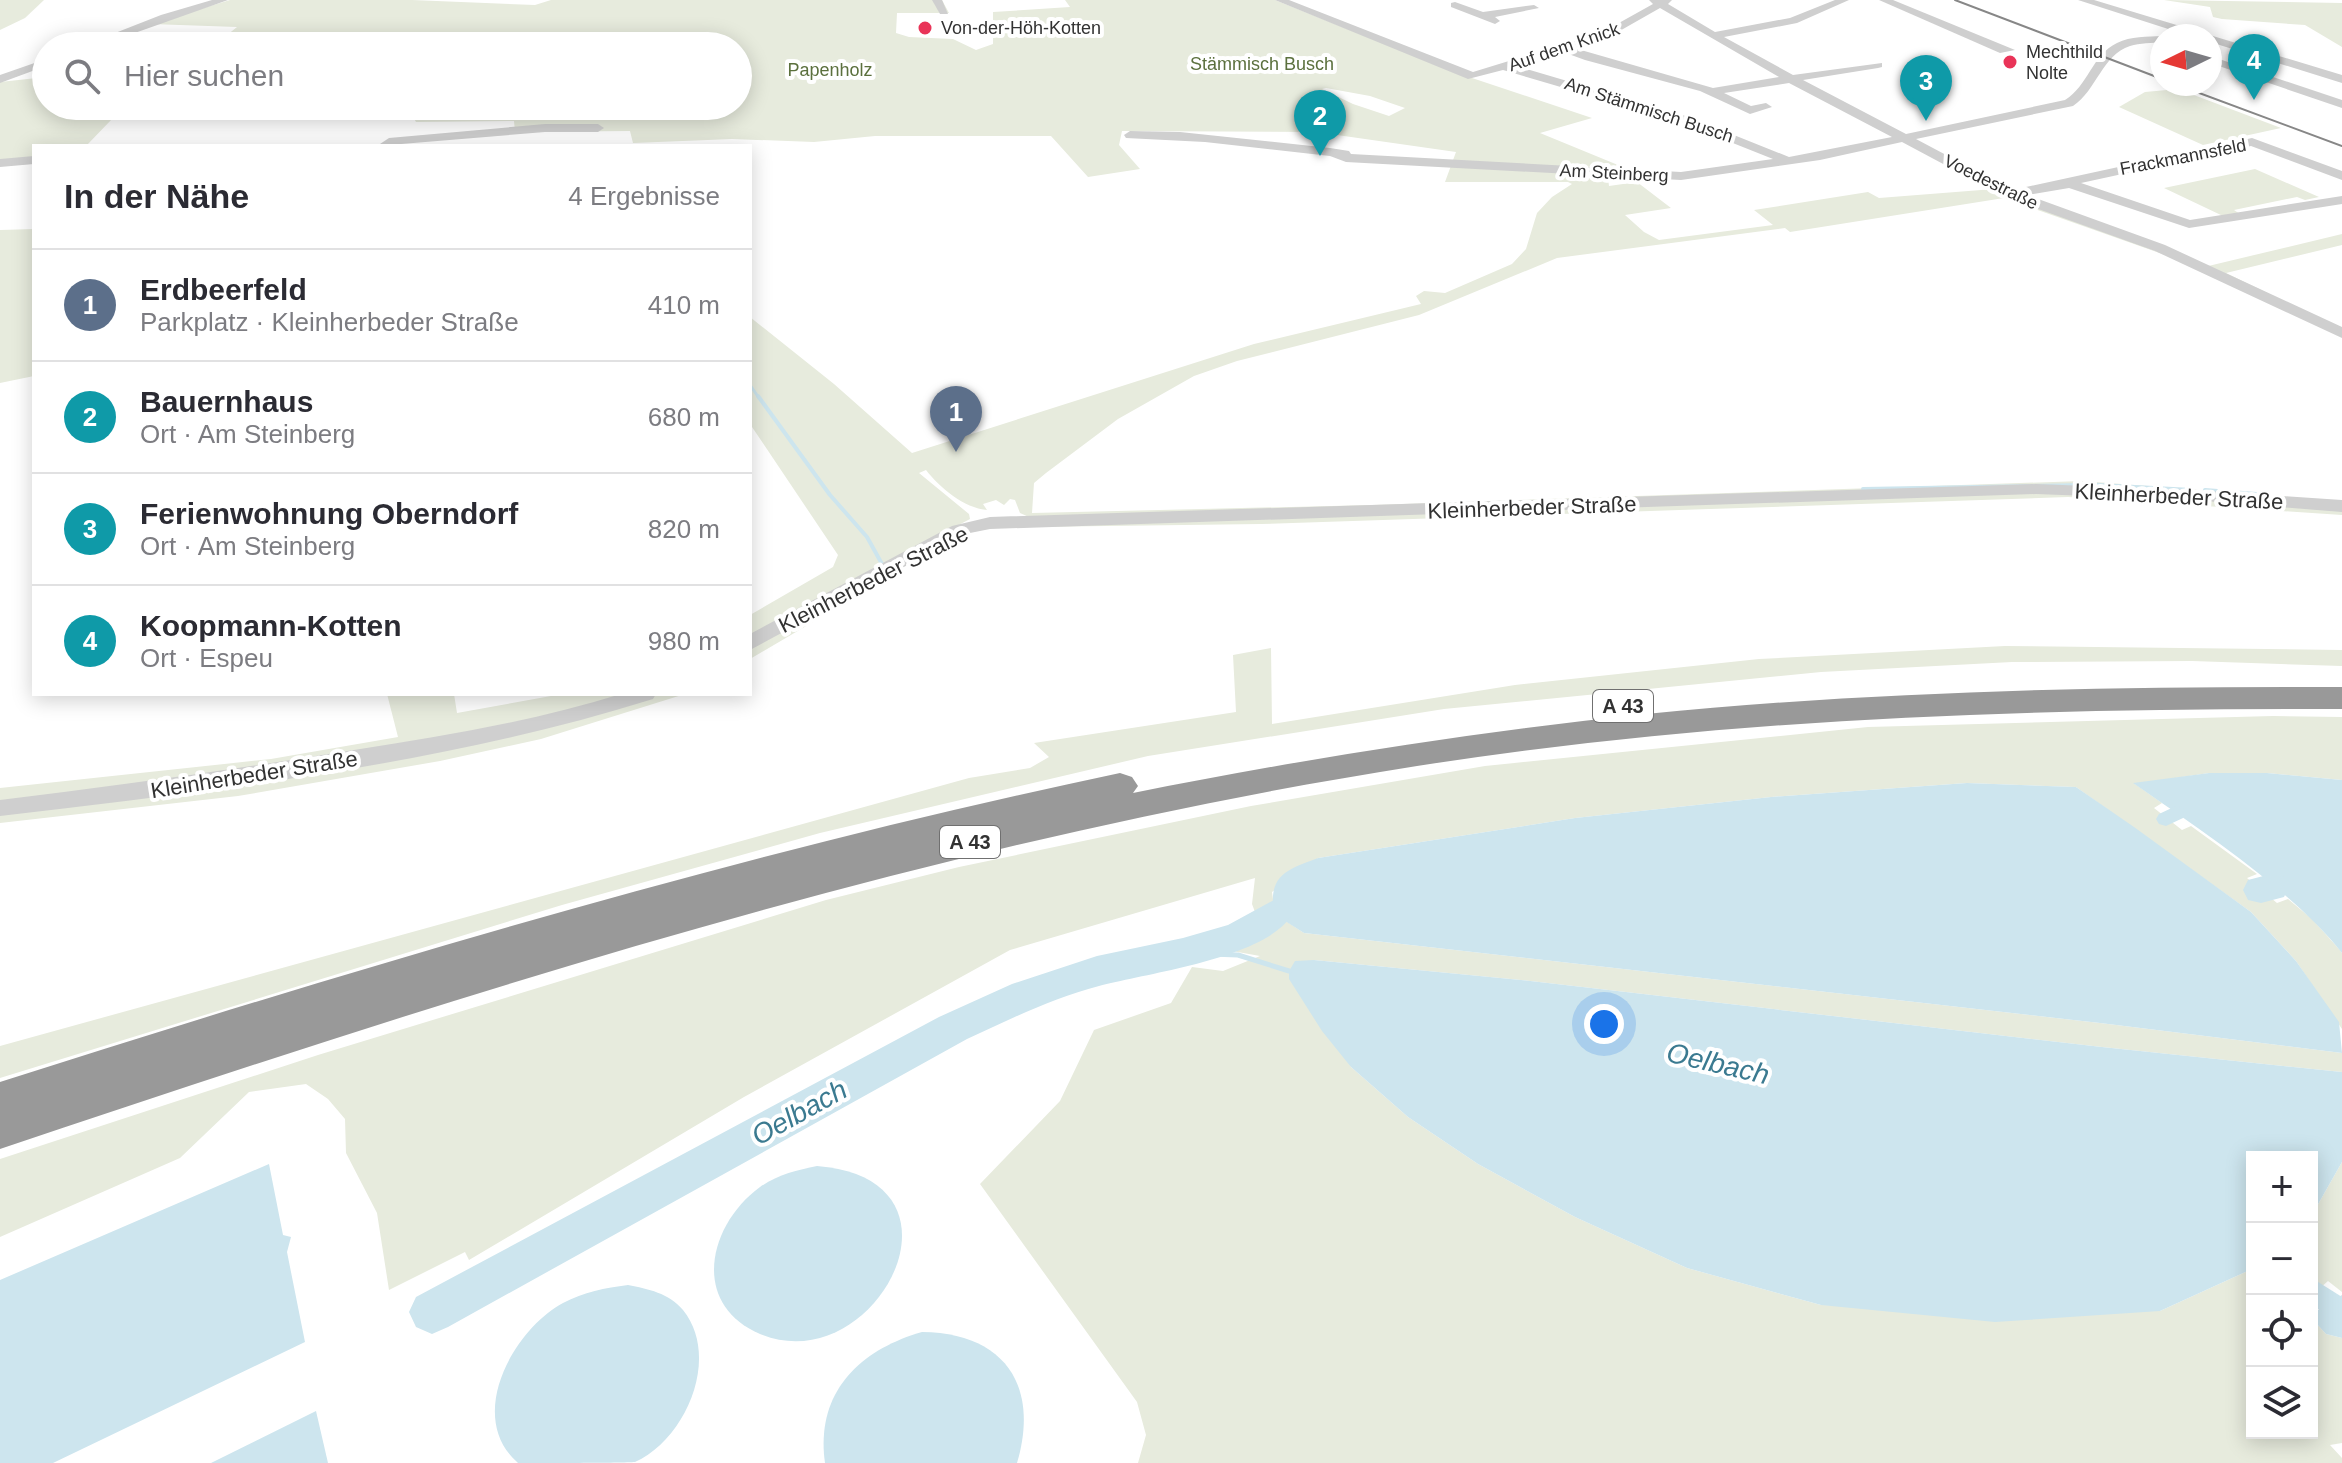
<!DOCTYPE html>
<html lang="de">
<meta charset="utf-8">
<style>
:root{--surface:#fff;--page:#f2f2f3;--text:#2b2b33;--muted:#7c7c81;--line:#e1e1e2;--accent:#0b8043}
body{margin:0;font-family:Helvetica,sans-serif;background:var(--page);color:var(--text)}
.controls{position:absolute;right:24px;bottom:24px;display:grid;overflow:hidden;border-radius:0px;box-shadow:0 4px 20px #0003}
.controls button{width:72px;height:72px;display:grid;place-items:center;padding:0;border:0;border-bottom:2px solid var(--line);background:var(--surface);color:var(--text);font:40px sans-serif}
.compass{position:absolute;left:2150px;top:24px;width:72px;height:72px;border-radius:50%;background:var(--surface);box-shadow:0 4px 20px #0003;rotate:265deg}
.you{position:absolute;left:1604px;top:1024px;width:28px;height:28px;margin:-20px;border:6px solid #fff;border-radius:50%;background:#1a73e8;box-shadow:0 0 0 12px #1a73e833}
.badge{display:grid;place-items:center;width:52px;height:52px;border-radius:50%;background:var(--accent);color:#fff;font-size:26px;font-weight:700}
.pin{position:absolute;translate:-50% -66px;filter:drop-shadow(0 2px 4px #0008)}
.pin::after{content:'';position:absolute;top:42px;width:28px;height:24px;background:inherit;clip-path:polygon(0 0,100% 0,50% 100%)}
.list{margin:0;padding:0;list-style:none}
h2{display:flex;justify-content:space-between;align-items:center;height:104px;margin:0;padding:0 32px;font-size:34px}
h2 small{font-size:26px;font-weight:400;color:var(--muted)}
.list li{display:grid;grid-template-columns:52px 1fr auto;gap:24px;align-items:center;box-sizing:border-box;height:112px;padding:0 32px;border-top:2px solid var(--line)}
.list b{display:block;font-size:30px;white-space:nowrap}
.list p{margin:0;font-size:26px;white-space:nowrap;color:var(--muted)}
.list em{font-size:26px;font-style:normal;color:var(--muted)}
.icon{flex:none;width:44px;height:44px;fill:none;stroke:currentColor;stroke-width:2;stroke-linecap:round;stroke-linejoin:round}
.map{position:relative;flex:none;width:2342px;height:1463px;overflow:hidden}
.search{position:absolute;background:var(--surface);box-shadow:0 4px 20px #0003;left:32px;top:32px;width:720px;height:88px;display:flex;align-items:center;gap:20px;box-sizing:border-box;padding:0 28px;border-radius:44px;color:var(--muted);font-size:30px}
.panel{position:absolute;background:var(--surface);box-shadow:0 4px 20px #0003;left:32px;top:144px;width:720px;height:552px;border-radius:0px}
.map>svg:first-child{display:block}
</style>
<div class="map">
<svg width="2342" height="1463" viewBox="0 0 2342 1463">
<rect width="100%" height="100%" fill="#fff"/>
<g fill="#e7ebdd" fill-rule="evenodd">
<polygon points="0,0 44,0 25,18 0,30"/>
<path d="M 230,0 L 412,0 L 535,5 L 551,0 L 942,0 L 949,13 L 897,13 L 896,33 L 909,37 L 953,39 L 976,50 L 993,44 L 993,12 L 1070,7 L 1065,0 L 1275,0 L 1457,73 L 1592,118 L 1540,133 L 1635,172 L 1607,171 L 1609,186 L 1637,182 L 1671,208 L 1625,215 L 1644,232 L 1659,240 L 1773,225 L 1754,210 L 1868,192 L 1879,198 L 1994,189 L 2200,268 L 2342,234 L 2342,245 L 2226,273 L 2342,329 L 2342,337 L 2168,256 L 2004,198 L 1790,232 L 1785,228 L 1557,258 L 1419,315 L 1237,361 L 1194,376 L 1118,419 L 1046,473 L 1034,483 L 1032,513 L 1372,505 L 2082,481 L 2342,501 L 2342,515 L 2068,497 L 1261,524 L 1030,527 L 1029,517 L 1020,513 L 1015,500 L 1010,499 L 1004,505 L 996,500 L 983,504 L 987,510 C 964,508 940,488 926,470 L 919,473 L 969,514 L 970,519 L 864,575 L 864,592 L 750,659 L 750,615 L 833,567 L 838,555 L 750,424 L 750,317 L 834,384 L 912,453 L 1254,344 L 1421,304 L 1416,296 L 1424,291 L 1445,293 L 1512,264 L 1526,249 L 1537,213 L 1552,197 L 1572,184 L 1568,182 L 1445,182 L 1456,152 L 1316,132 L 1122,131 L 1119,145 L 1140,169 L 1088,177 L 1051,136 L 875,136 L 814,142 L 732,139 L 633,143 L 630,131 L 515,132 L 514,121 L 416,122 L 407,106 L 738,106 L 738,46 L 264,46 L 261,40 L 221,40 L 237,27 L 151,24 ZM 1326,88 L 1370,96 L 1405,108 L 1389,116 L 1353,104 L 1322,89 Z"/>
<polygon points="2164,0 2342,3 2342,47 2305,25 2222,19 2213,17 2210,7"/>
<polygon points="46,77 46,106 163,106 152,117 112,119 86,146 34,146 34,158 0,160 0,82"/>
<polygon points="2178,89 2281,128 2203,145 2119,107 2145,92"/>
<polygon points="2255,169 2319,197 2305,200 2297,197 2234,210 2240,214 2223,216 2164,188"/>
<polygon points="34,229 34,376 0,383 0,230"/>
<polygon points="2005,646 2342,650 2342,666 2192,661 2012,662 1821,672 1444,709 1148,756 820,833 562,905 0,1078 0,1046 969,778 1030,768 1049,757 1034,743 1236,712 1233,655 1271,648 1272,724 1515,685 1759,659"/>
<polygon points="387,694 454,694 457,713 562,694 685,694 541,739 440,761 238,796 0,823 0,788 271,759 398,737"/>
<polygon points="2273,716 2342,717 2342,780 2267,773 2209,773 2135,784 2162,803 2154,808 2182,830 2191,826 2257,874 2247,878 2277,903 2288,899 2312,919 2339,949 2342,953 2342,1029 2296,961 2251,912 2076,787 1967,783 1771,797 1575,818 1318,858 1272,892 1275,914 1304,933 2100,1023 2342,1053 2342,1072 2102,1047 1521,980 1314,960 1351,1067 1408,1117 1478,1164 1575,1217 1687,1268 1821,1305 2160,1311 2252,1269 2252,1433 2312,1433 2312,1309 2315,1312 2315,1322 2326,1334 2342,1338 2342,1443 2330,1445 2342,1458 2342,1463 1138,1463 1146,1435 1137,1402 980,1184 1060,1101 1094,1030 1171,1003 1192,967 1223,971 1260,956 1221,949 1263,933 1252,904 1255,878 1010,950 744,1097 469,1260 465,1252 389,1290 377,1213 346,1153 345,1119 328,1099 306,1084 249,1092 180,1158 0,1237 0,1159 318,1055 826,900 959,867 1251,806 1485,766 1868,727"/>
<polygon points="2342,1162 2342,1292 2328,1281 2312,1295 2312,1215"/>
</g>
<g fill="#cde5ee">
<path d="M 2209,773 L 2267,773 L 2342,780 L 2342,953 C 2293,891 2198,828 2133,783 Z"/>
<path d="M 1967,783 L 2076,787 L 2134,827 L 2251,912 L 2296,961 L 2339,1022 L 2342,1053 L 2100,1023 L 1304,933 L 1274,914 C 1268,875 1286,870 1318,858 L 1575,818 L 1771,797 Z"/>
<polygon points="1314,960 1521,980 2102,1047 2342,1072 2342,1162 2312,1215 2312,1157 2252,1157 2252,1269 2160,1311 1995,1322 1821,1305 1687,1268 1575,1217 1478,1164 1408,1117 1351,1067 1322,1031 1289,979 1289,971 1295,961"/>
<polygon points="269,1164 283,1235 291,1237 287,1252 305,1342 53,1463 0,1463 0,1280"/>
<path d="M 817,1166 C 983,1179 874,1382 760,1334 C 690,1304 708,1225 760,1187 C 777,1175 797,1170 817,1166 Z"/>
<path d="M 628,1285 C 648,1289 669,1293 683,1310 C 721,1357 686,1439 635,1462 C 622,1463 538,1463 518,1463 C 465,1417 513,1330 563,1303 C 584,1292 605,1288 628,1285 Z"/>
<polygon points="2342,1295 2342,1338 2326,1334 2315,1322 2315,1312"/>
<path d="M 922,1332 C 1004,1333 1040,1385 1017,1463 L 825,1463 C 815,1393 859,1350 922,1332 Z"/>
<polygon points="316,1411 328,1463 211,1463"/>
</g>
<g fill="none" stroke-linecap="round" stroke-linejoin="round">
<polyline stroke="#cde5ee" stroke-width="3" points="750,385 759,398"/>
<g stroke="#cde5ee" stroke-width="4">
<polyline points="758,396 830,495 867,537 882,564"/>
<polyline points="2097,485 2192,490"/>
<polyline points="1863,489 2083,485"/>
<polyline points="2205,490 2256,494"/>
</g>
<polyline stroke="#cde5ee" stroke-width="5" points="1183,953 1238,955 1289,971"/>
<g fill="#cde5ee" fill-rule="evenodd">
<polygon points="2176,806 2183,808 2186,813 2183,818 2166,826 2159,824 2156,819 2159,814"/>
<polygon points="2315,1280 2342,1297 2342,1324 2312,1305 2312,1281"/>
</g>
<g fill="#cde5ee" fill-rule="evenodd">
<polygon points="2271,874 2284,877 2289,887 2284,897 2261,903 2248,900 2243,890 2248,880"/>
<path d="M 1274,900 L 1287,904 L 1292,914 C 1268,958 1146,973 1099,986 C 1053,998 1010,1019 967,1039 L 448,1327 L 432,1334 L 416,1327 L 409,1312 L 416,1297 L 939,1017 L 1012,984 L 1097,956 L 1183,938 L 1228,925 Z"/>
</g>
<g fill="#cfcfcf" fill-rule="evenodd">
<polygon points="212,0 228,0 98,46 82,46 161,15"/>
<polygon points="932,0 942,0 948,14 940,14"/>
<path d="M 1275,0 L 1289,0 L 1473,72 L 1601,33 L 1653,4 L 1649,0 L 1672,0 L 1668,4 L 1715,32 L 1790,18 L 1835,0 L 1849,0 L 1797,23 L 1724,37 L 1793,75 L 1882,63 L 1882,67 L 1878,68 L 1803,80 L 1906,134 L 2065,100 C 2088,86 2092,55 2117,43 C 2131,36 2147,37 2162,36 L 2163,36 L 2162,42 C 2152,43 2140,43 2130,46 C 2102,55 2097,90 2073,106 L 1916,139 L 2012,190 L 2252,138 L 2342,171 L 2342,180 L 2251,146 L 2081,183 L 2190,220 L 2342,196 L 2342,204 L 2189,228 L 2069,188 L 2027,195 L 2165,245 L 2342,327 L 2342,338 L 2155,251 L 2005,197 L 1902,142 L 1820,160 L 1681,180 L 1346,162 L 1330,156 L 1205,142 L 1126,138 L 1124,135 L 1130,131 L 1180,132 L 1330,148 L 1349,151 L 1351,154 L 1681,172 L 1773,159 L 1680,122 L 1503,70 L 1468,79 ZM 1660,8 L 1779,77 L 1713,88 L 1574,48 L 1609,37 ZM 1563,52 L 1585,60 L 1700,91 L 1750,114 L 1772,107 L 1766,103 L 1751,106 L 1724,93 L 1789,83 L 1892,137 L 1789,157 L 1689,117 L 1516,66 Z"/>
<polygon points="1879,0 1893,0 2015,50 2000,53"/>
<polygon points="2078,0 2094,0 2342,75 2342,83 2210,42 2210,36 2190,36"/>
<polygon points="1455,2 1483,12 1534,5 1539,8 1495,17 1500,21 1495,24 1451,7 1451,3"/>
<polygon points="2210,56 2342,100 2342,108 2210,63"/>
<polygon points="46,59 46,66 0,83 0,75"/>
<polygon points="545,124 598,124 604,128 598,132 545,132 377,146 389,138"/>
<polygon points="34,156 34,164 0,167 0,159"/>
<polygon points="2036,484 2192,490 2342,500 2342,512 2192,500 2036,494 990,529 965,534 750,650 750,634 952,526 990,517"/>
<path d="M 621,694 L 656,694 L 653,699 C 442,765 218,790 0,816 L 0,800 C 118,786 237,769 354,750 C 444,736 534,721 621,694 Z"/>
</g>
<path fill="#999" fill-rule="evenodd" d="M 2342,687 L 2342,709 C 2033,708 1723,718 1417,766 C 932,842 464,993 0,1149 L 0,1082 C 370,964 740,853 1120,773 L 1132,777 L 1138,786 L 1133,793 C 1303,759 1474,732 1646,714 C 1877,691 2110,686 2342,687 Z"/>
<g stroke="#878787" stroke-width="2">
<polyline points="1955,0 2162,79"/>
<polyline points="2175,84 2342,146"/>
</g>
</g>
<g fill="#e93458" stroke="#fff" stroke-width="3">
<circle cx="925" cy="28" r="8"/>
<circle cx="2010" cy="62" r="8"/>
</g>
<g text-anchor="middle" stroke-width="8" stroke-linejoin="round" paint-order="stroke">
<g font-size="18" fill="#323232" stroke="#fff" text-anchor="start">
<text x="941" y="34">Von-der-Höh-Kotten</text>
<text x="2026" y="58">Mechthild<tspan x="2026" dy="21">Nolte</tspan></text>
</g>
<g font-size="18" fill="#323232" stroke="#fff">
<text transform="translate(1564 47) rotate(-19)" y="6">Auf dem Knick</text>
<text transform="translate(1649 110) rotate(18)" y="6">Am Stämmisch Busch</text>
<text transform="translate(2183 157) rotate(-11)" y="6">Frackmannsfeld</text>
<text transform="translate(1614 173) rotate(3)" y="6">Am Steinberg</text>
<text transform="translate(1991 182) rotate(26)" y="6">Voedestraße</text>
</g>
<g font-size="18" fill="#5b703d" stroke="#fff">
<text x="1262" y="70">Stämmisch Busch</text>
<text x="830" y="76">Papenholz</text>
</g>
<g fill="#fff" stroke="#707070" stroke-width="2">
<rect x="1593" y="690" width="60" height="32" rx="6"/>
<rect x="940" y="826" width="60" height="32" rx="6"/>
</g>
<g font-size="20" font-weight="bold" fill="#323232">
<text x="1623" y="713">A 43</text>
<text x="970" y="849">A 43</text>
</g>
<g font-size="22" fill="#323232" stroke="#fff">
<text transform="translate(2179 496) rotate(3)" y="8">Kleinherbeder Straße</text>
<text transform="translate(1532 507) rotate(-2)" y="8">Kleinherbeder Straße</text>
<text transform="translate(873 579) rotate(-27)" y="8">Kleinherbeder Straße</text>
<text transform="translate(254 774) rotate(-9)" y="8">Kleinherbeder Straße</text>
</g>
<g font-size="28" font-style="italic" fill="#3b7a90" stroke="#fff">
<text transform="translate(1718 1063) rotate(13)" y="10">Oelbach</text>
<text transform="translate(799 1112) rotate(-29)" y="10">Oelbach</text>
</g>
</g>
</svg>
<div class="controls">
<button>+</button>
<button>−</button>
<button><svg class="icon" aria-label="locate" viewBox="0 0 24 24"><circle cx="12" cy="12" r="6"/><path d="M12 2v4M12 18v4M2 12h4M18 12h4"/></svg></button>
<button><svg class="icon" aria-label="layers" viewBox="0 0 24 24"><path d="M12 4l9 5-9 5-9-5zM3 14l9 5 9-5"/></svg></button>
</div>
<svg class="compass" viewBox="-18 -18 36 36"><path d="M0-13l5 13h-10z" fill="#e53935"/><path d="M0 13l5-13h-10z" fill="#7c7c81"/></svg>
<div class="you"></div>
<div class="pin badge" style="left:956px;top:452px;background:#5c6f8a">1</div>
<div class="pin badge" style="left:1320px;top:156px;background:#0f9aa8">2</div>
<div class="pin badge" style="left:1926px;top:121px;background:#0f9aa8">3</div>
<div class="pin badge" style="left:2254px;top:100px;background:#0f9aa8">4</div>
<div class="search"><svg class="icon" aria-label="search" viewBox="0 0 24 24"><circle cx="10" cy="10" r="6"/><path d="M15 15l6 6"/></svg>Hier suchen</div>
<section class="panel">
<h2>In der Nähe<small>4 Ergebnisse</small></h2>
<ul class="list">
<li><span class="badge" style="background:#5c6f8a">1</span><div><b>Erdbeerfeld</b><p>Parkplatz · Kleinherbeder Straße</p></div><em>410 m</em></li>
<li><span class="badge" style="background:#0f9aa8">2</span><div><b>Bauernhaus</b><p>Ort · Am Steinberg</p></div><em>680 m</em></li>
<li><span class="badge" style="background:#0f9aa8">3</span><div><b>Ferienwohnung Oberndorf</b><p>Ort · Am Steinberg</p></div><em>820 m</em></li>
<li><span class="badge" style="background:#0f9aa8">4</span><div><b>Koopmann-Kotten</b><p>Ort · Espeu</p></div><em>980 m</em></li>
</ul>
</section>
</div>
